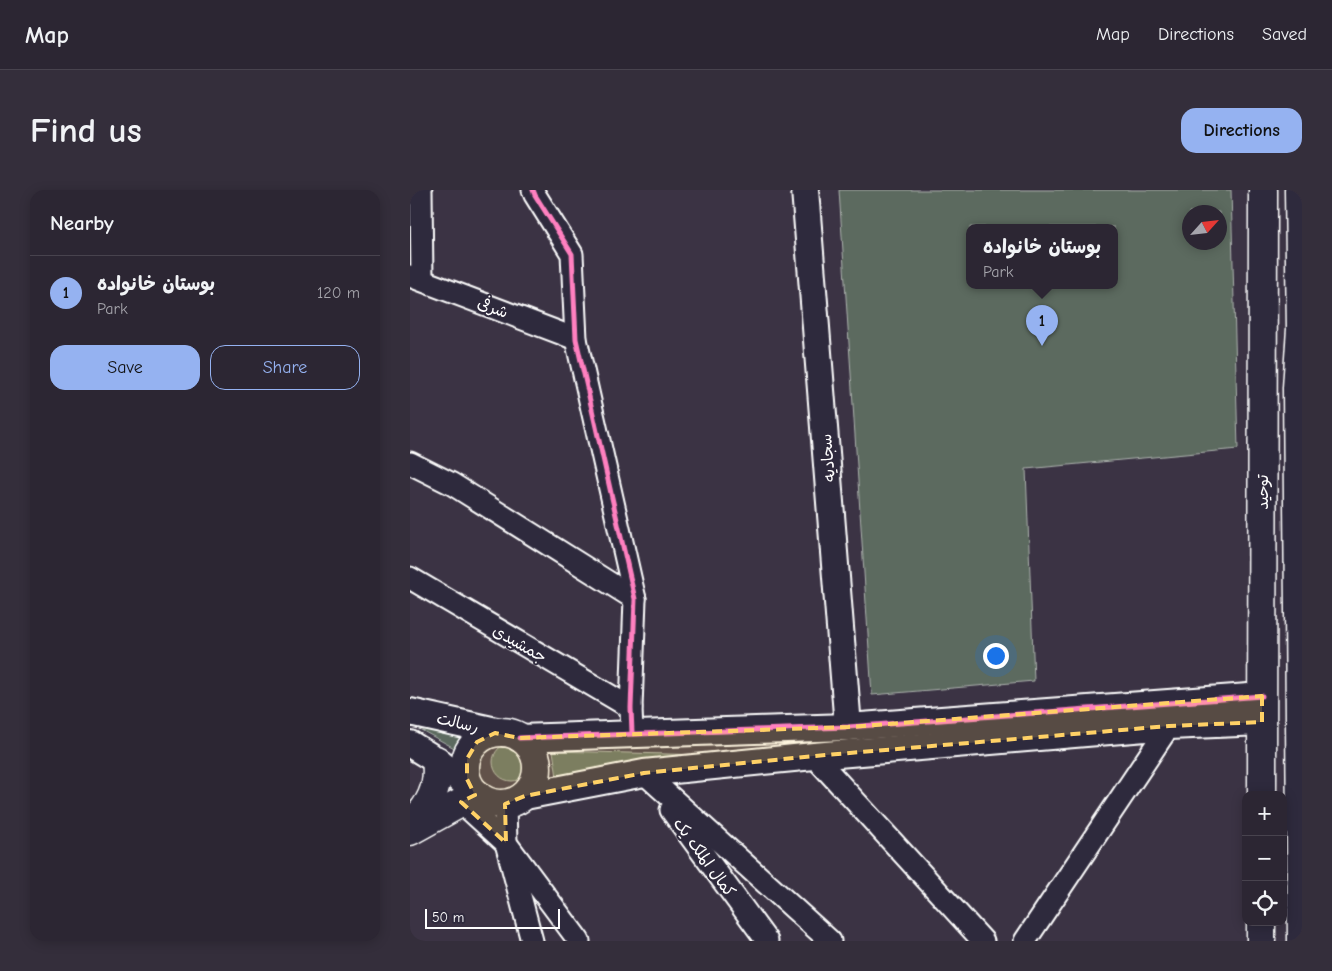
<!DOCTYPE html>
<meta charset="utf-8">
<style>
:root{--surface:#2c2633;--page:#342e3b;--text:#f1f3f6;--muted:#a6a5ac;--line:#48434e;--accent:#95b2f1}
body{margin:0;font-family:"Comic Neue","Playpen Sans Arabic",sans-serif;background:var(--page);color:var(--text)}
.controls{position:absolute;right:15px;bottom:15px;display:grid;overflow:hidden;border-radius:10px;box-shadow:0 2px 12px #0003}
.controls button{width:45px;height:45px;display:grid;place-items:center;padding:0;border:0;border-bottom:1px solid var(--line);background:var(--surface);color:var(--text);font:25px sans-serif}
.compass{position:absolute;left:772px;top:15px;width:45px;height:45px;border-radius:50%;background:var(--surface);box-shadow:0 2px 12px #0003;rotate:63deg}
.scale{position:absolute;left:15px;bottom:12px;width:135px;box-sizing:border-box;padding-left:5px;border:2px solid #fff;border-top:0;font-size:14px;line-height:18px;white-space:nowrap;color:#fff;-webkit-text-stroke:4px #2f2a3d;paint-order:stroke}
.you{position:absolute;left:585px;top:465px;width:18px;height:18px;margin:-12px;border:4px solid #fff;border-radius:50%;background:#1a73e8;box-shadow:0 0 0 8px #1a73e833}
.badge{display:grid;place-items:center;width:32px;height:32px;border-radius:50%;background:var(--accent);color:#111;font-size:16px;font-weight:700}
.pin{position:absolute;translate:-50% -41px;filter:drop-shadow(0 1px 2px #0008)}
.pin::after{content:'';position:absolute;top:26px;width:18px;height:15px;background:inherit;clip-path:polygon(0 0,100% 0,50% 100%)}
.popup{position:absolute;left:556px;top:34px;width:152px;height:65px;box-sizing:border-box;display:grid;place-content:center;border-radius:10px;background:var(--surface);filter:drop-shadow(0 1px 4px #0005);font-size:16px;white-space:nowrap;color:var(--muted)}
.popup b{font-size:19px;color:var(--text)}
.popup::after{content:'';position:absolute;left:50%;top:100%;margin-left:-10px;border:10px solid transparent;border-top-color:var(--surface)}
.list{margin:0;padding:0;list-style:none}
h2{display:flex;justify-content:space-between;align-items:center;height:65px;margin:0;padding:0 20px;font-size:21px}
h2 small{font-size:16px;font-weight:400;color:var(--muted)}
.list li{display:grid;grid-template-columns:32px 1fr auto;gap:15px;align-items:center;box-sizing:border-box;height:75px;padding:0 20px;border-top:1px solid var(--line)}
.list b{display:block;font-size:19px;white-space:nowrap}
.list p{margin:0;font-size:16px;white-space:nowrap;color:var(--muted)}
.list em{font-size:16px;font-style:normal;color:var(--muted)}
.actions{display:flex;gap:10px;padding:15px 20px}
.actions a{flex:1;padding:11px 0;border:1px solid var(--accent);border-radius:15px;text-align:center;font-size:18px;color:var(--accent)}
.actions .main{background:var(--accent);color:#111}
.icon{flex:none;width:28px;height:28px;fill:none;stroke:currentColor;stroke-width:2;stroke-linecap:round;stroke-linejoin:round}
.map{position:relative;flex:none;width:892px;height:751px;overflow:hidden;border-radius:15px}
header{display:flex;align-items:center;gap:30px;box-sizing:border-box;height:70px;padding:0 25px;background:var(--surface);border-bottom:1px solid var(--line)}
header strong{font-size:24px}
nav{display:flex;gap:28px;margin-inline-start:auto;font-size:18px}
.intro{display:flex;align-items:center;justify-content:space-between;box-sizing:border-box;height:120px;padding:0 30px}
h1{margin:0;font-size:35px}
.button{padding:12px 22px;border-radius:15px;background:var(--accent);color:#111;font-size:18px;font-weight:700}
main{display:flex;gap:30px;padding:0 30px}
aside{flex:1;background:var(--surface);border-radius:15px;box-shadow:0 2px 12px #0003}
.map>svg:first-child{display:block}
</style>
<header>
<strong>Map</strong>
<nav><a>Map</a><a>Directions</a><a>Saved</a></nav>
</header>
<div class="intro"><h1>Find us</h1><a class="button">Directions</a></div>
<main>
<aside>
<h2>Nearby<small></small></h2>
<ul class="list">
<li><span class="badge">1</span><div><b>بوستان خانواده</b><p>Park</p></div><em>120 m</em></li>
</ul>
<div class="actions"><a class="main">Save</a><a>Share</a></div>
</aside>
<div class="map">
<svg width="892" height="751" viewBox="0 0 892 751">
<rect width="100%" height="100%" fill="#3b3344"/>
<filter id="ink" filterUnits="userSpaceOnUse"><feTurbulence type="fractalNoise" baseFrequency=".02" numOctaves="2"/><feDisplacementMap in="SourceGraphic" scale="10" xChannelSelector="R" yChannelSelector="G"/><feConvolveMatrix kernelMatrix="1 2 1 2 8 2 1 2 1" color-interpolation-filters="sRGB"/></filter>
<g filter="url(#ink)">
<g fill="#5c6a5f" stroke="#aeb4af" fill-rule="evenodd">
<path d="M 429,0 L 821,0 L 828,259 L 616,279 L 624,491 L 462,505 ZM 809,22 L 809,52 L 779,52 L 779,22 ZM 704,37 L 704,95 L 560,95 L 560,37 Z"/>
<polygon points="0,534 54,544 48,560"/>
<circle cx="102" cy="572" r="19"/>
<polygon points="143,561 295,565 147,587"/>
</g>
<g fill="none" stroke-linecap="round" stroke-linejoin="round">
<defs>
<g id="minor">
<polyline points="11,0 12,90"/>
<polyline points="123,0 125,5 162,64 166,149 225,409 221,518 222,543"/>
<polyline points="0,86 166,149"/>
<polyline points="0,273 42,294 225,409"/>
<polyline points="0,388 221,518"/>
<polyline points="404,566 573,751"/>
<polyline points="234,583 420,751"/>
<polyline points="51,612 96,653 169,751"/>
<polyline points="95,614 96,653 122,751"/>
<polyline points="261,620 357,751"/>
<polyline points="615,751 759,536"/>
</g>
<g id="tertiary">
<polyline points="395,0 438,537"/>
<polyline points="0,522 95,543"/>
<polyline points="109,548 438,537 852,506"/>
<polyline points="0,554 26,570 61,598"/>
<polyline points="115,606 234,583 404,566 759,536 852,532"/>
</g>
<g id="secondary">
<polyline points="889,0 891,139 887,198 892,751"/>
<circle cx="91" cy="578" r="36"/>
<polyline points="852,605 853,0"/>
<path d="M 0,634 C 20,617 30,597 26,570"/>
<polyline points="0,641 67,604"/>
<polyline points="851,751 851,732"/>
</g>
</defs>
<use href="#minor" stroke="#fff" stroke-width="25"/>
<use href="#tertiary" stroke="#fff" stroke-width="30"/>
<use href="#secondary" stroke="#fff" stroke-width="31"/>
<use href="#minor" stroke="#2f2a3d" stroke-width="21"/>
<use href="#tertiary" stroke="#2f2a3d" stroke-width="26"/>
<use href="#secondary" stroke="#2f2a3d" stroke-width="28"/>
<defs>
<g id="cycleway">
<polyline points="123,0 125,5 162,64 166,149 225,409 221,518 222,543"/>
<polyline points="109,548 438,537 852,506"/>
</g>
</defs>
<use href="#cycleway" stroke="#2f2a3d" stroke-width="8"/>
<use href="#cycleway" stroke="#ff80c0" stroke-width="5"/>
</g>
</g>
<path fill="#ffd166" fill-opacity="0.2" stroke="#ffd166" stroke-width="4" stroke-dasharray="10 6" stroke-linejoin="round" d="M 852,506 L 852,532 L 759,536 L 404,566 L 234,583 L 115,606 L 95,614 L 96,653 L 51,612 L 65,605 L 57,589 L 57,569 L 67,552 L 85,543 L 109,548 L 438,537 Z"/>
<g text-anchor="middle" stroke-width="4" stroke-linejoin="round" paint-order="stroke">
<g font-size="16" fill="#fff" stroke="#2f2a3d">
<text transform="translate(83 117) rotate(21)" y="6">شرفی</text>
<text transform="translate(417 268) rotate(-95)" y="6">سجادیه</text>
<text transform="translate(852 302) rotate(-90)" y="6">توحید</text>
<text transform="translate(110 453) rotate(30)" y="6">جمشیدی</text>
<text transform="translate(48 532) rotate(13)" y="6">رسالت</text>
<text transform="translate(295 667) rotate(54)" y="6">کمال الملک یک</text>
</g>
</g>
</svg>
<div class="controls">
<button>+</button>
<button>−</button>
<button><svg class="icon" aria-label="locate" viewBox="0 0 24 24"><circle cx="12" cy="12" r="6"/><path d="M12 2v4M12 18v4M2 12h4M18 12h4"/></svg></button>
</div>
<svg class="compass" viewBox="-18 -18 36 36"><path d="M0-13l5 13h-10z" fill="#e53935"/><path d="M0 13l5-13h-10z" fill="#a6a5ac"/></svg>
<div class="scale">50 m</div>
<div class="you"></div>
<div class="pin badge" style="left:632px;top:156px">1</div>
<div class="popup"><b>بوستان خانواده</b>Park</div>
</div>
</main>
